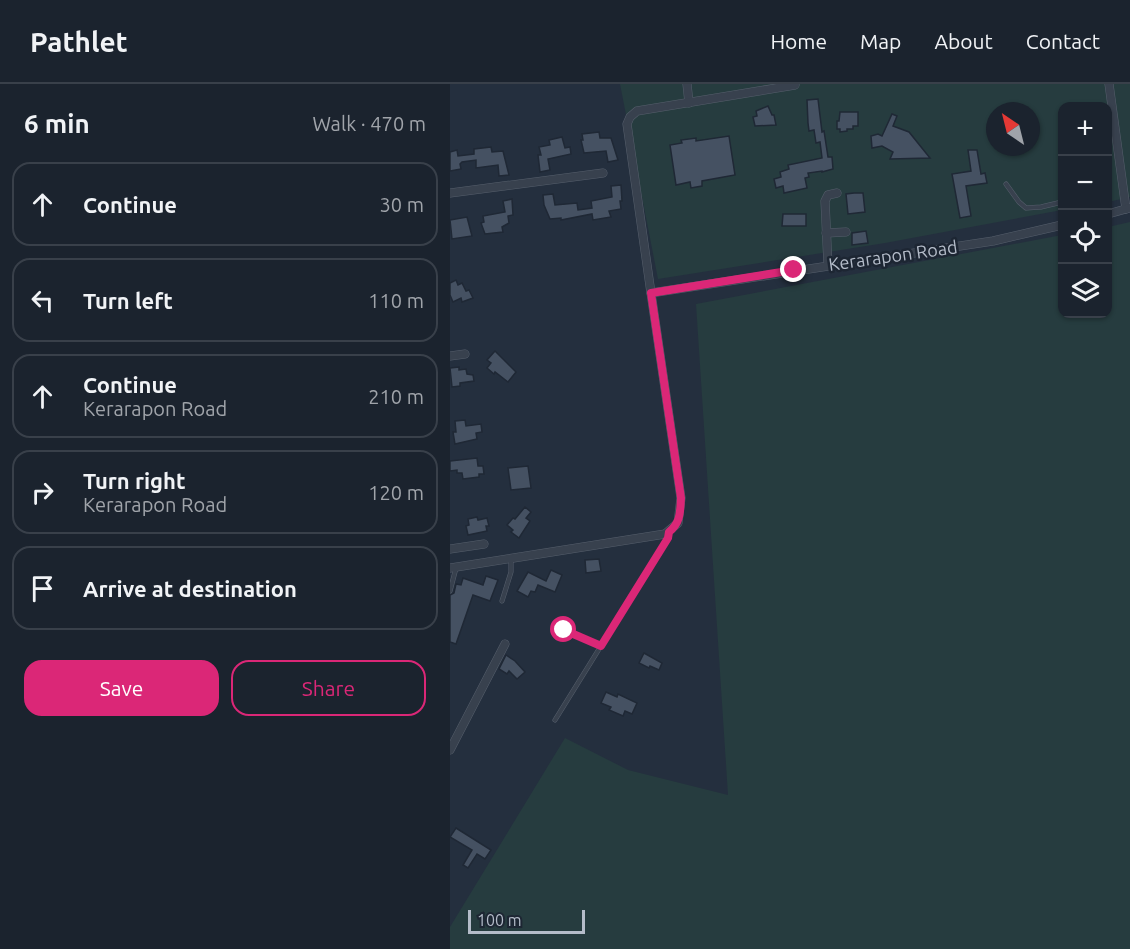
<!DOCTYPE html>
<meta charset="utf-8">
<style>
:root{--surface:#1b232e;--page:#242b36;--text:#f1f3f6;--muted:#a0a4aa;--line:#39404a;--accent:#db2777}
body{margin:0;font-family:Ubuntu,sans-serif;background:var(--page);color:var(--text)}
.controls{position:absolute;right:18px;top:18px;display:grid;overflow:hidden;border-radius:12px;box-shadow:0 2px 4px #0004}
.controls button{width:54px;height:54px;display:grid;place-items:center;padding:0;border:0;border-bottom:2px solid var(--line);background:var(--surface);color:var(--text);font:30px sans-serif}
.compass{position:absolute;left:536px;top:18px;width:54px;height:54px;border-radius:50%;background:var(--surface);box-shadow:0 2px 4px #0004;rotate:325deg}
.scale{position:absolute;left:18px;bottom:15px;width:117px;box-sizing:border-box;padding-left:6px;border:3px solid #b4bcc9;border-top:0;font-size:16px;line-height:21px;white-space:nowrap;color:#b4bcc9;-webkit-text-stroke:4px #1d2633;paint-order:stroke}
.stop{position:absolute;width:18px;height:18px;margin:-14px;border:4px solid #db2777;border-radius:50%;background:#fff}
.stop.end{background:#db2777;border-color:#fff;box-shadow:0 2px 6px #0008}
.list{margin:0;padding:0;list-style:none}
h2{display:flex;justify-content:space-between;align-items:center;height:78px;margin:0;padding:0 24px;font-size:26px}
h2 small{font-size:20px;font-weight:400;color:var(--muted)}
.list li{display:grid;grid-template-columns:39px 1fr auto;gap:18px;align-items:center;box-sizing:border-box;height:84px;margin:0 12px 12px;padding:0 12px;border:2px solid var(--line);border-radius:18px}
.list b{display:block;font-size:22px;white-space:nowrap}
.list p{margin:0;font-size:20px;white-space:nowrap;color:var(--muted)}
.list em{font-size:20px;font-style:normal;color:var(--muted)}
.actions{display:flex;gap:12px;padding:18px 24px}
.actions a{flex:1;padding:14px 0;border:2px solid var(--accent);border-radius:18px;text-align:center;font-size:21px;color:var(--accent)}
.actions .main{background:var(--accent);color:#fff}
.icon{flex:none;width:33px;height:33px;fill:none;stroke:currentColor;stroke-width:2;stroke-linecap:round;stroke-linejoin:round}
.map{position:relative;flex:none;width:680px;height:865px;overflow:hidden}
header{display:flex;align-items:center;gap:36px;box-sizing:border-box;height:84px;padding:0 30px;background:var(--surface);border-bottom:2px solid var(--line)}
header strong{font-size:28px}
nav{display:flex;gap:33px;margin-inline-start:auto;font-size:21px}
main{display:flex}
aside{flex:1;background:var(--surface)}
.map>svg:first-child{display:block}
</style>
<header>
<strong>Pathlet</strong>
<nav><a>Home</a><a>Map</a><a>About</a><a>Contact</a></nav>
</header>
<main>
<aside>
<h2>6 min<small>Walk · 470 m</small></h2>
<ul class="list">
<li><svg class="icon" aria-label="ahead" viewBox="0 0 24 24"><path d="M12 20V5M6 11l6-6 6 6"/></svg><div><b>Continue</b></div><em>30 m</em></li>
<li><svg class="icon" aria-label="left" viewBox="0 0 24 24"><path d="M17 20v-9H6M10 6l-5 5 5 5"/></svg><div><b>Turn left</b></div><em>110 m</em></li>
<li><svg class="icon" aria-label="ahead" viewBox="0 0 24 24"><path d="M12 20V5M6 11l6-6 6 6"/></svg><div><b>Continue</b><p>Kerarapon Road</p></div><em>210 m</em></li>
<li><svg class="icon" aria-label="right" viewBox="0 0 24 24"><path d="M7 20v-9h11M14 6l5 5-5 5"/></svg><div><b>Turn right</b><p>Kerarapon Road</p></div><em>120 m</em></li>
<li><svg class="icon" aria-label="arrive" viewBox="0 0 24 24"><path d="M6 21V4h12l-3 4 3 4H6"/></svg><div><b>Arrive at destination</b></div></li>
</ul>
<div class="actions"><a class="main">Save</a><a>Share</a></div>
</aside>
<div class="map">
<svg width="680" height="865" viewBox="0 0 680 865">
<rect width="100%" height="100%" fill="#242f3e"/>
<g fill="#263c3f" fill-rule="evenodd">
<path d="M 170,0 L 680,0 L 680,113 L 658,118 L 658,22 L 612,22 L 612,126 L 435,159 L 208,195 ZM 545,27 L 581,27 L 581,63 L 545,63 Z"/>
<polygon points="680,138 680,865 0,865 0,843 115,654 178,686 278,711 246,220 612,151 612,230 658,230 658,143"/>
</g>
<g fill="#455162" stroke="#1f2835" stroke-width="1.5">
<polygon points="368,15 372,48 374,47 378,73 382,73 383,85 372,88 372,87 358,89 359,93 355,94 357,104 334,109 333,102 326,104 324,95 331,93 330,88 339,85 338,81 372,74 370,58 366,59 364,46 359,47 358,39 357,16"/>
<polygon points="318,22 322,31 324,31 326,41 305,42 303,33 307,32 306,27"/>
<polygon points="390,28 408,28 408,42 403,42 403,45 397,45 397,47 390,48 390,45 387,45 387,37 389,37"/>
<polygon points="442,30 447,32 443,42 459,48 480,74 440,75 443,68 432,62 422,64 421,52 428,50 432,52"/>
<polygon points="149,48 150,54 161,54 168,76 158,78 156,67 134,69 131,56 133,56 132,50"/>
<polygon points="279,52 285,91 252,97 252,102 241,104 240,98 226,101 220,61 232,59 231,56 246,54 246,57"/>
<polygon points="112,53 115,64 120,63 121,70 98,75 100,86 90,88 88,71 91,71 89,63 100,61 99,56"/>
<polygon points="41,63 42,68 53,67 59,91 49,92 48,81 26,84 26,76 12,78 10,80 11,85 0,87 0,68 7,66 8,72 24,70 24,65"/>
<polygon points="518,66 527,66 531,90 535,89 537,99 516,102 521,132 510,134 502,90 521,87"/>
<polygon points="171,101 172,117 170,117 171,125 159,127 161,133 143,136 142,130 111,136 111,134 100,135 94,121 93,111 103,110 105,121 127,119 128,126 142,124 141,117 162,113 161,102"/>
<polygon points="404,109 413,109 415,128 398,130 396,110"/>
<polygon points="62,115 63,131 58,132 59,139 52,143 53,148 35,150 31,139 34,138 33,132 55,128 53,117"/>
<polygon points="333,130 356,130 356,142 332,142"/>
<polygon points="17,133 22,152 2,155 0,136"/>
<polygon points="416,147 418,159 402,161 402,149"/>
<polygon points="6,196 8,201 12,199 16,207 19,206 23,214 12,218 11,214 3,218 0,211 0,199"/>
<polygon points="45,267 66,288 58,298 45,288 44,290 37,284 41,279 37,276"/>
<polygon points="9,283 9,286 16,285 17,290 23,291 24,297 10,299 10,302 2,303 0,284"/>
<polygon points="15,336 16,342 31,340 32,348 26,349 27,355 5,360 3,348 6,348 5,337"/>
<polygon points="27,374 28,382 33,382 34,390 29,390 29,393 13,395 12,389 7,389 7,386 0,387 0,377"/>
<polygon points="78,382 81,404 61,406 58,384"/>
<polygon points="75,423 81,428 76,434 80,437 69,454 61,448 63,446 57,441 63,434 65,435"/>
<polygon points="27,433 28,436 37,434 39,442 36,442 37,447 18,451 16,442 19,441 18,435"/>
<polygon points="149,475 151,487 136,489 135,476"/>
<polygon points="101,486 112,491 105,508 88,501 85,508 81,507 78,513 67,507 78,488 96,497"/>
<polygon points="36,492 48,496 40,517 23,511 6,560 0,558 0,511 4,509 6,500 11,501 13,494 33,501"/>
<polygon points="194,569 212,579 209,586 200,582 199,584 189,579"/>
<polygon points="56,571 65,577 75,588 67,595 59,587 57,590 49,585"/>
<polygon points="156,608 167,613 168,610 187,619 182,630 175,627 173,632 159,626 161,623 151,619"/>
<polygon points="6,744 41,766 35,775 27,770 18,784 13,781 22,766 0,753"/>
</g>
<g fill="none" stroke-linecap="round" stroke-linejoin="round">
<defs>
<g id="lane">
<polyline points="556,100 569,118 576,124 591,123 612,118"/>
<polyline points="0,507 6,484"/>
<polyline points="52,517 61,488 61,475"/>
<polyline points="114,546 151,562"/>
<polyline points="105,636 218,454 219,448"/>
</g>
<g id="street">
<polyline points="237,0 239,19"/>
<polyline points="659,0 676,125"/>
<polyline points="0,109 153,89"/>
<polyline points="658,130 679,124"/>
<polyline points="376,149 396,148"/>
<polyline points="378,181 375,117 378,111 387,109"/>
<polyline points="201,209 177,40 180,33 187,27 345,1"/>
<polyline points="0,272 15,270"/>
<polyline points="0,465 34,460"/>
<polyline points="0,484 215,450 228,439 231,414 201,209 543,157 612,141"/>
<polyline points="0,666 55,560"/>
</g>
</defs>
<use href="#lane" stroke="#565f6c" stroke-width="5"/>
<use href="#street" stroke="#565f6c" stroke-width="9"/>
<use href="#lane" stroke="#38414e" stroke-width="4"/>
<use href="#street" stroke="#38414e" stroke-width="8"/>
</g>
<g fill="none" stroke-linecap="round" stroke-linejoin="round">
<path stroke="#db2777" stroke-width="8" d="M 114,546 L 151,562 L 218,454 L 219,448 C 231,438 230,428 231,414 L 201,209 L 344,186"/>
</g>
<g text-anchor="middle" stroke-width="5" stroke-linejoin="round" paint-order="stroke">
<g font-size="18" fill="#b4bcc9" stroke="#1d2633">
<text transform="translate(443 172) rotate(-8)" y="6">Kerarapon Road</text>
</g>
</g>
</svg>
<div class="controls">
<button>+</button>
<button>−</button>
<button><svg class="icon" aria-label="locate" viewBox="0 0 24 24"><circle cx="12" cy="12" r="6"/><path d="M12 2v4M12 18v4M2 12h4M18 12h4"/></svg></button>
<button><svg class="icon" aria-label="layers" viewBox="0 0 24 24"><path d="M12 4l9 5-9 5-9-5zM3 14l9 5 9-5"/></svg></button>
</div>
<svg class="compass" viewBox="-18 -18 36 36"><path d="M0-13l5 13h-10z" fill="#e53935"/><path d="M0 13l5-13h-10z" fill="#a0a4aa"/></svg>
<div class="scale">100 m</div>
<div class="stop" style="left:114px;top:546px"></div>
<div class="stop end" style="left:344px;top:186px"></div>
</div>
</main>
